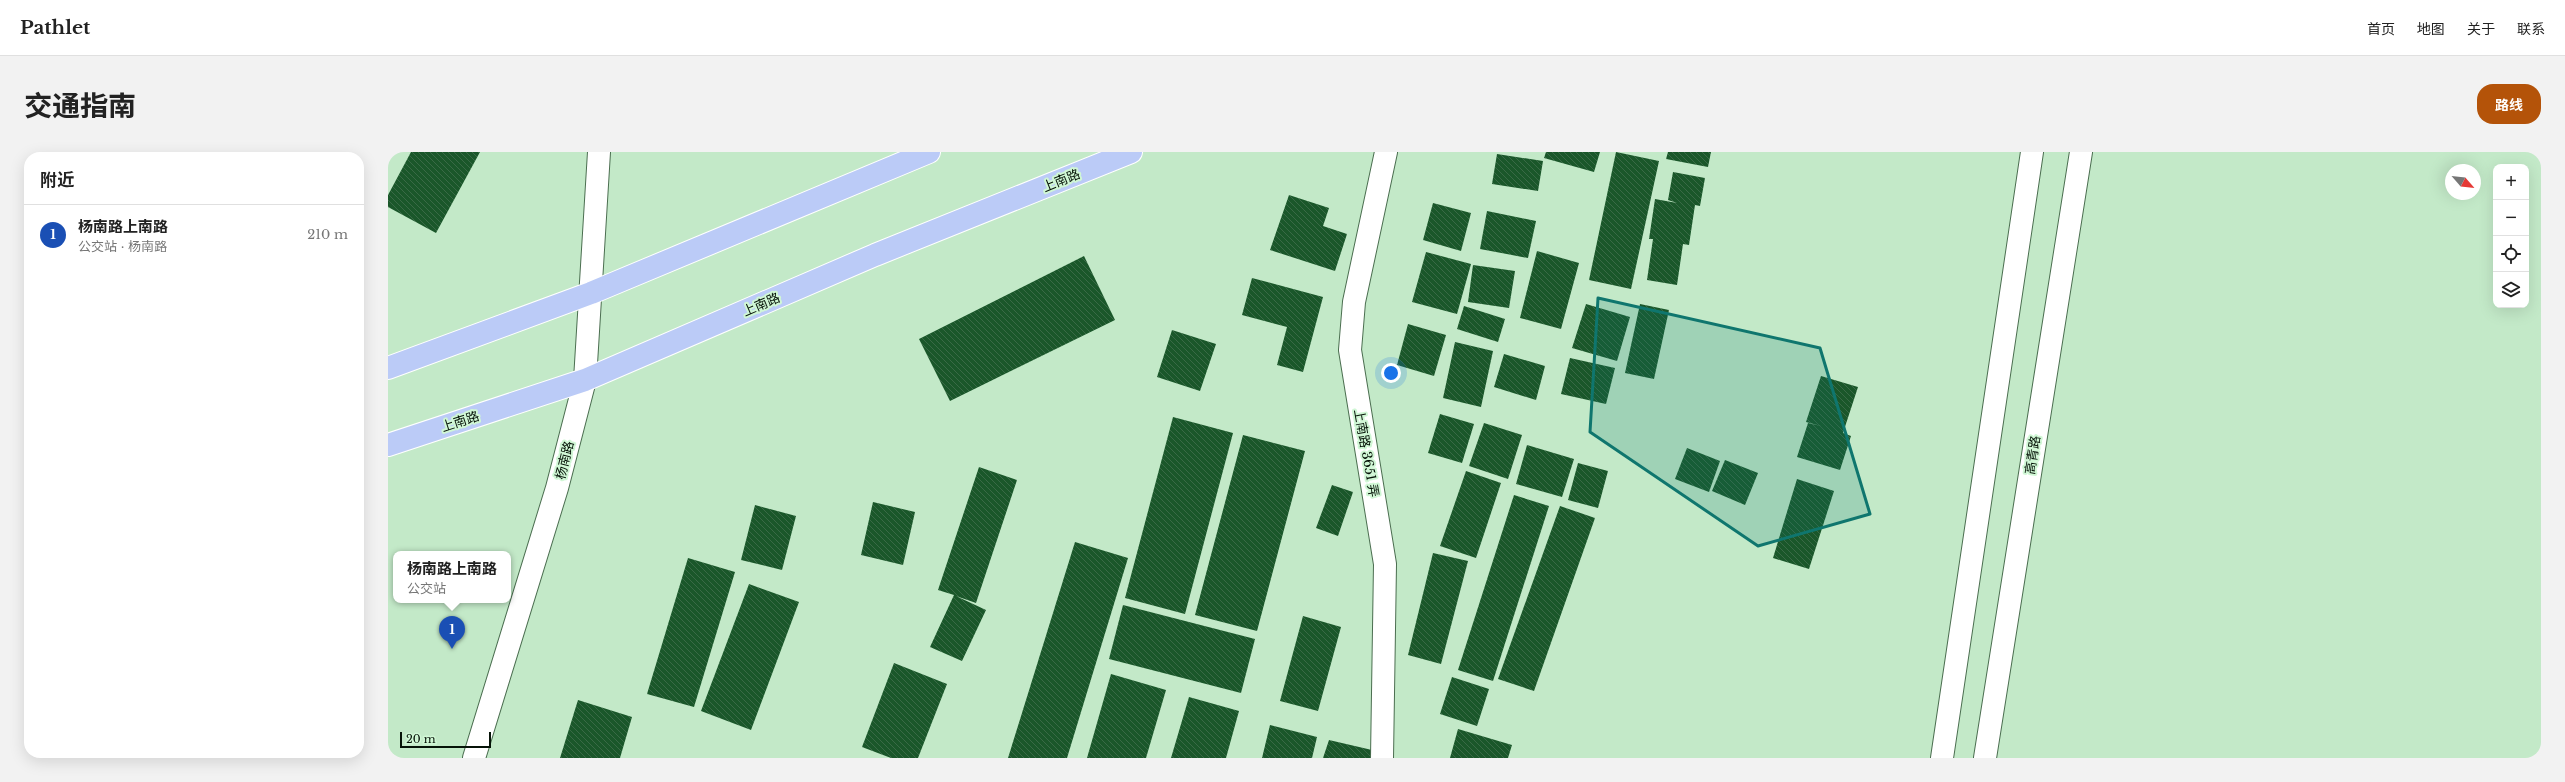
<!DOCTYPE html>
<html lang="zh">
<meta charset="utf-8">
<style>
:root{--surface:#fff;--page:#f2f2f2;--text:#222;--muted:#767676;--line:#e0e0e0;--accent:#b45309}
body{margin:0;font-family:"Libre Baskerville","Noto Sans SC",serif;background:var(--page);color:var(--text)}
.controls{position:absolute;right:12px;top:12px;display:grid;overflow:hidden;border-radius:8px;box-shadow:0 4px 16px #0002}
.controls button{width:36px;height:36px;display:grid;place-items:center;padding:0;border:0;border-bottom:1px solid var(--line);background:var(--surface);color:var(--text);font:20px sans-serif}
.compass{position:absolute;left:2057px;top:12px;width:36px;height:36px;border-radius:50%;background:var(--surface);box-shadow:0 4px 16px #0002;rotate:118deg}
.scale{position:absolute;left:12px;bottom:10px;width:91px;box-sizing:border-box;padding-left:4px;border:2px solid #061308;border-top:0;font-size:11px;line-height:14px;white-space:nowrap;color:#061308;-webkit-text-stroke:3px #d0f7d5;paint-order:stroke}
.you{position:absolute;left:1003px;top:221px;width:14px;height:14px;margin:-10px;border:3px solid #fff;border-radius:50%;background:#1a73e8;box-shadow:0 0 0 6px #1a73e833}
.badge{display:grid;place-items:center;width:26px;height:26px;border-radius:50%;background:var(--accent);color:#fff;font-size:13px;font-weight:700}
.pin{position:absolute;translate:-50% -33px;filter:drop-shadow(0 1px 2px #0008)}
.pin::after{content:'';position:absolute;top:21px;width:14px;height:12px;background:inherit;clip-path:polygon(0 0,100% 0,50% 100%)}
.popup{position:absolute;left:5px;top:399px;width:118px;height:52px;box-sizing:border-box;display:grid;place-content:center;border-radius:8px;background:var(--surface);filter:drop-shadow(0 1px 3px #0005);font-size:13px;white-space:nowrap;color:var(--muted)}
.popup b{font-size:15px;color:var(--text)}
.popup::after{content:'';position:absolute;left:50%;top:100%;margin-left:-8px;border:8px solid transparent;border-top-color:var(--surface)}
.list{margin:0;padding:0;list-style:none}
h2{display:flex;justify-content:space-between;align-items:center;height:52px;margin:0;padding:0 16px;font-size:17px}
h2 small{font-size:13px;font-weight:400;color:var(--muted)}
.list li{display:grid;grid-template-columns:26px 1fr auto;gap:12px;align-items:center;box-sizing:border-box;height:60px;padding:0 16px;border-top:1px solid var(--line)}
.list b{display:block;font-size:15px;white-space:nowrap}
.list p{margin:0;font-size:13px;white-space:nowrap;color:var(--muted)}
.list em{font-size:13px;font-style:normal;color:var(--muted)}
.icon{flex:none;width:22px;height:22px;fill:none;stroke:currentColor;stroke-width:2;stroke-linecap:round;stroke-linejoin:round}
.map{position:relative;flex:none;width:2153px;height:606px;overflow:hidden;border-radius:16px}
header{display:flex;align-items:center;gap:24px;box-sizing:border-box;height:56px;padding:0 20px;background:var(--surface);border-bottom:1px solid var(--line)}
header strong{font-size:19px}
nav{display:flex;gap:22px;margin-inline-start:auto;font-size:14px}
.intro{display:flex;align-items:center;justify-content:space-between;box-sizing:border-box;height:96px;padding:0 24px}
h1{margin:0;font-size:28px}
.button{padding:10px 18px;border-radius:16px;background:var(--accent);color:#fff;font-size:14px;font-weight:700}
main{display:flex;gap:24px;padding:0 24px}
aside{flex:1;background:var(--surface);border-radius:16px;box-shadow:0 4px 16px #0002}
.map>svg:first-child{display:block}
</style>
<header>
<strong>Pathlet</strong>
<nav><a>首页</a><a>地图</a><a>关于</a><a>联系</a></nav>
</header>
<div class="intro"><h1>交通指南</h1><a class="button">路线</a></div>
<main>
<aside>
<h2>附近<small></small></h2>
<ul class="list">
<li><span class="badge" style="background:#1a4fb4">1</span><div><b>杨南路上南路</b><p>公交站 · 杨南路</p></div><em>210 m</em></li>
</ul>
</aside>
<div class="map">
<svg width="2153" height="606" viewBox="0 0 2153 606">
<defs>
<pattern id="building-back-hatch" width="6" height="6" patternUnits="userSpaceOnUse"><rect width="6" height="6" fill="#1a572a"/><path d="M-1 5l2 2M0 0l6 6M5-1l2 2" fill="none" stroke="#396a46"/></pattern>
</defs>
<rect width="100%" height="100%" fill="#c3e9c8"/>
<g fill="url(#building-back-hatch)">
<polygon points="23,0 92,0 48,81 0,55 0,43"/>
<polygon points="1158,0 1212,0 1206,20 1156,6"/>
<polygon points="1228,0 1271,9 1243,137 1201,128"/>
<polygon points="1280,0 1323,0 1320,15 1278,7"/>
<polygon points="1109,2 1155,9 1150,39 1104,32"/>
<polygon points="1285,20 1317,26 1312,54 1307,53 1301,93 1295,92 1289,133 1259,128 1265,87 1261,87 1267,47 1289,51 1280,48"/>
<polygon points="901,43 941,56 935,74 959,82 947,119 882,98"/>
<polygon points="1045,51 1083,61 1073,99 1035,88"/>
<polygon points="1099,59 1148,69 1140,106 1092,97"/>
<polygon points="1149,99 1191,111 1173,177 1132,166"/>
<polygon points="1038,100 1083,112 1069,162 1024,150"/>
<polygon points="696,104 727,168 562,249 531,187"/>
<polygon points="1085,113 1127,119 1121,156 1080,150"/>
<polygon points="864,126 935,145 915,220 889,213 899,175 854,163"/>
<polygon points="1198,152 1242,165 1229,209 1184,196"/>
<polygon points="1252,152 1281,158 1266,227 1237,221"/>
<polygon points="1076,154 1117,167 1110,190 1069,177"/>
<polygon points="1020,172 1058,183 1046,224 1009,213"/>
<polygon points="784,178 828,192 812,239 769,225"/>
<polygon points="1067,190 1105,199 1093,255 1055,246"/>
<polygon points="1116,202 1157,214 1148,248 1106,235"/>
<polygon points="1182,206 1227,216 1218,252 1173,242"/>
<polygon points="1433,224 1470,235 1455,281 1463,284 1452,318 1409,305 1420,271 1433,274 1418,270"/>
<polygon points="1052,262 1086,272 1074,311 1040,301"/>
<polygon points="785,265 845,281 797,462 737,446"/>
<polygon points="1096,271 1134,283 1120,327 1081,314"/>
<polygon points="855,283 917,299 869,479 807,463"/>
<polygon points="1139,293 1186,307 1174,345 1128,332"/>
<polygon points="1299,296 1332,309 1321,340 1287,327"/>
<polygon points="1337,308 1370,321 1357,353 1324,339"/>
<polygon points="1190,311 1220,319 1210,356 1180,348"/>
<polygon points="591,315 629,328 588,451 568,444 598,458 574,509 542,495 566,443 550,438"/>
<polygon points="1078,319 1113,331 1088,406 1052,394"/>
<polygon points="1409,327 1446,339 1421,417 1385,406"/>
<polygon points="944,333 965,340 950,384 928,376"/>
<polygon points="1126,343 1161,354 1105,529 1070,518"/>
<polygon points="485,350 527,360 515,413 473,403"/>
<polygon points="367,353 408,364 394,418 353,408"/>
<polygon points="1172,354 1207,366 1146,539 1110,527"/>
<polygon points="687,390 740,406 679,606 620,606"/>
<polygon points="1045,401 1080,409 1053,512 1020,503"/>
<polygon points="300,406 347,420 306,555 259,542"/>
<polygon points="361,432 411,450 363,578 313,559"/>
<polygon points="735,453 867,487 853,541 721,507"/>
<polygon points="915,464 953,475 930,559 892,549"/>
<polygon points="506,511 559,532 530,606 503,606 474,595"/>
<polygon points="723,522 778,538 758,606 699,606"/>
<polygon points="1064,525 1101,537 1089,574 1052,562"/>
<polygon points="801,545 851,559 838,606 783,606"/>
<polygon points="190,548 244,565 232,606 172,606"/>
<polygon points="882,573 929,585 924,606 874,606"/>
<polygon points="1070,577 1124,593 1120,606 1062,606"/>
<polygon points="941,588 984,598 982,606 935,606"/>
</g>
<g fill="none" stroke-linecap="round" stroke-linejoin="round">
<defs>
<g id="minor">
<polyline points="86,606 169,336 197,228 211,0"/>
<polyline points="994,606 997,412 962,198 966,150 998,0"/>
</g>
<g id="secondary">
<polyline points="1554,606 1644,0"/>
<polyline points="1597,606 1693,0"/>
</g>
<g id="primary">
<polyline points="0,216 203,141 541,0"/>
<polyline points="0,293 197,228 487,103 743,0"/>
</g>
</defs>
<use href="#minor" stroke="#4b6e50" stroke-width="24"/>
<use href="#secondary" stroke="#4b6e50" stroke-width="24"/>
<use href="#primary" stroke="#fff" stroke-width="24"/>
<use href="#minor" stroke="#fff" stroke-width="22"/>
<use href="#secondary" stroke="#fff" stroke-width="22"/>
<use href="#primary" stroke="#bbcbf7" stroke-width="22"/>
</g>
<path fill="#0f766e" fill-opacity="0.2" stroke="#0f766e" stroke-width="3" stroke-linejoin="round" d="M 1210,146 L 1432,196 L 1482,362 L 1370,394 L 1202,280 Z"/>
<g text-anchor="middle" stroke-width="4" stroke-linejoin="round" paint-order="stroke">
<g font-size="13" fill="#061308" stroke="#d0f7d5">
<text transform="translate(673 28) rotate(-22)" y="5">上南路</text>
<text transform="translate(373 152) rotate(-23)" y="5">上南路</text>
<text transform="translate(72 269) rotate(-18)" y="5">上南路</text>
<text transform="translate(979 301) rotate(80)" y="5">上南路 3651 弄</text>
<text transform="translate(1644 303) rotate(-81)" y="5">高青路</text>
<text transform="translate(176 308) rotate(-76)" y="5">杨南路</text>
</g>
</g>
</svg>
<div class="controls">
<button>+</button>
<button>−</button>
<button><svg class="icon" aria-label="locate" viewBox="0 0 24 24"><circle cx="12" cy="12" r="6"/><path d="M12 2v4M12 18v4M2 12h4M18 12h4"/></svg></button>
<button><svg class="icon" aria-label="layers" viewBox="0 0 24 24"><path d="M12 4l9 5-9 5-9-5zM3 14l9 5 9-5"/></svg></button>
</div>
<svg class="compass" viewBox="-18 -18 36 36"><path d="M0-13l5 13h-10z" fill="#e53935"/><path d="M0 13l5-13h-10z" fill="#767676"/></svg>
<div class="scale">20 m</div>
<div class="you"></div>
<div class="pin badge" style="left:64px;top:497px;background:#1a4fb4">1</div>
<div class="popup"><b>杨南路上南路</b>公交站</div>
</div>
</main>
